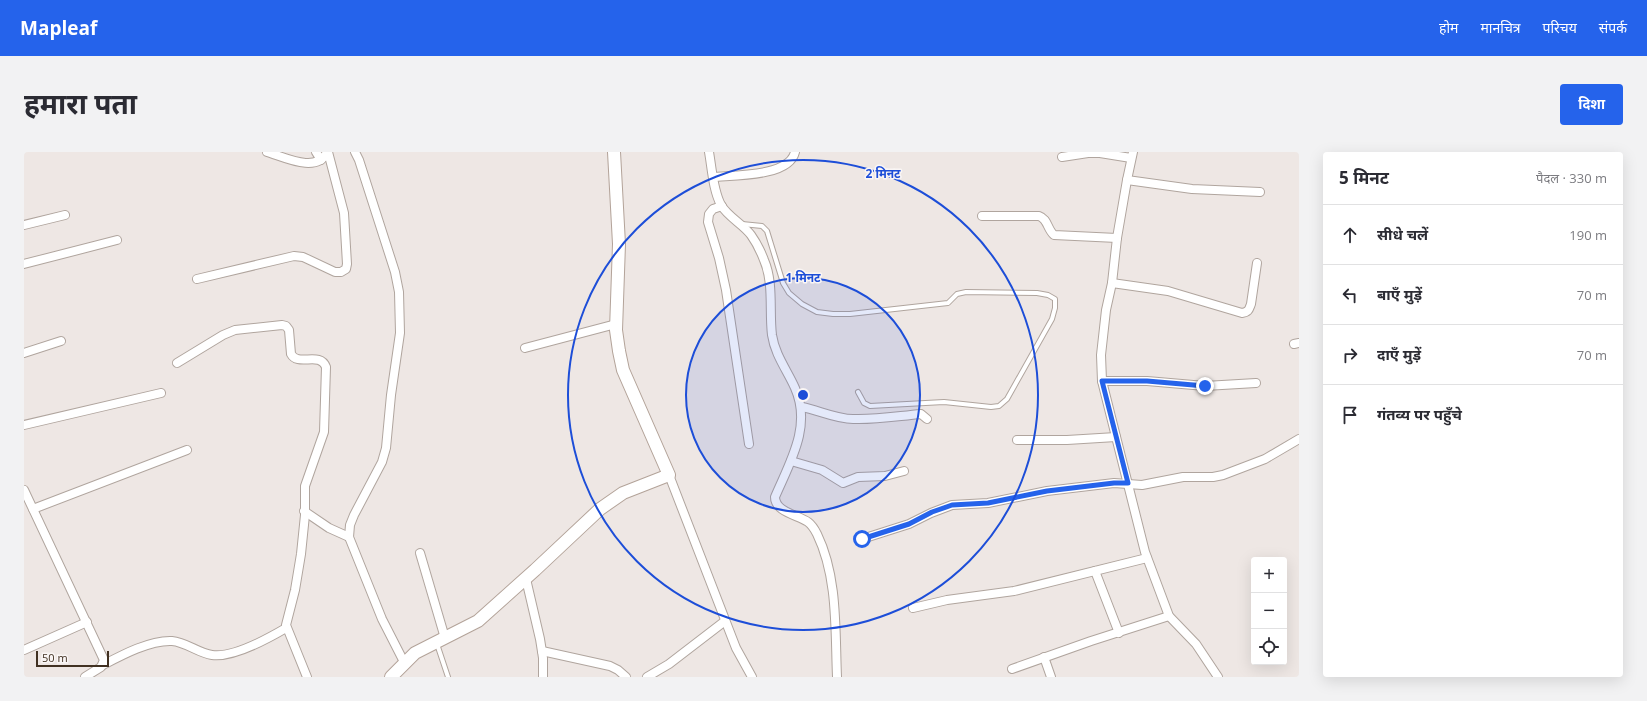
<!DOCTYPE html>
<html lang="hi">
<meta charset="utf-8">
<style>
:root{--surface:#fff;--page:#f2f2f3;--text:#2b2b33;--muted:#7c7c81;--line:#e1e1e2;--accent:#2563eb}
body{margin:0;font-family:"Open Sans","Noto Sans Devanagari",sans-serif;background:var(--page);color:var(--text)}
.controls{position:absolute;right:12px;bottom:12px;display:grid;overflow:hidden;border-radius:4px;box-shadow:0 4px 16px #0002}
.controls button{width:36px;height:36px;display:grid;place-items:center;padding:0;border:0;border-bottom:1px solid var(--line);background:var(--surface);color:var(--text);font:20px sans-serif}
.scale{position:absolute;left:12px;bottom:10px;width:73px;box-sizing:border-box;padding-left:4px;border:2px solid #413122;border-top:0;font-size:11px;line-height:14px;white-space:nowrap;color:#413122;-webkit-text-stroke:3px #faf6f5;paint-order:stroke}
.stop{position:absolute;width:12px;height:12px;margin:-9px;border:3px solid #2563eb;border-radius:50%;background:#fff}
.stop.end{background:#2563eb;border-color:#fff;box-shadow:0 1px 4px #0008}
.list{margin:0;padding:0;list-style:none}
h2{display:flex;justify-content:space-between;align-items:center;height:52px;margin:0;padding:0 16px;font-size:17px}
h2 small{font-size:13px;font-weight:400;color:var(--muted)}
.list li{display:grid;grid-template-columns:26px 1fr auto;gap:12px;align-items:center;box-sizing:border-box;height:60px;padding:0 16px;border-top:1px solid var(--line)}
.list b{display:block;font-size:15px;white-space:nowrap}
.list em{font-size:13px;font-style:normal;color:var(--muted)}
.icon{flex:none;width:22px;height:22px;fill:none;stroke:currentColor;stroke-width:2;stroke-linecap:round;stroke-linejoin:round}
.map{position:relative;flex:none;width:1275px;height:525px;overflow:hidden;border-radius:4px}
header{display:flex;align-items:center;gap:24px;box-sizing:border-box;height:56px;padding:0 20px;background:var(--accent);color:#fff}
header strong{font-size:19px}
nav{display:flex;gap:22px;margin-inline-start:auto;font-size:14px}
.intro{display:flex;align-items:center;justify-content:space-between;box-sizing:border-box;height:96px;padding:0 24px}
h1{margin:0;font-size:28px}
.button{padding:10px 18px;border-radius:4px;background:var(--accent);color:#fff;font-size:14px;font-weight:700}
main{display:flex;gap:24px;padding:0 24px}
aside{flex:1;background:var(--surface);border-radius:4px;box-shadow:0 4px 16px #0002}
.map>svg:first-child{display:block}
</style>
<header>
<strong>Mapleaf</strong>
<nav><a>होम</a><a>मानचित्र</a><a>परिचय</a><a>संपर्क</a></nav>
</header>
<div class="intro"><h1>हमारा पता</h1><a class="button">दिशा</a></div>
<main>
<div class="map">
<svg width="1275" height="525" viewBox="0 0 1275 525">
<rect width="100%" height="100%" fill="#eee7e4"/>
<g fill="none" stroke-linecap="round" stroke-linejoin="round">
<defs>
<g id="lane">
<polyline points="718,72 738,74 743,79 759,131 765,141 778,152 793,160 809,162 826,162 924,151 933,142 942,140 1013,141 1024,143 1031,147 1031,156 1028,167 983,247 975,254 967,255 920,250 846,254 840,251 834,240"/>
<polyline points="413,492 424,525"/>
</g>
<g id="street">
<path d="M 243,0 C 260,5 293,22 303,0"/>
<polyline points="292,0 297,8"/>
<polyline points="331,0 335,8 371,120 375,140 376,181 367,243 362,296 358,310 330,363 326,373 325,385 358,467 380,510"/>
<path d="M 685,0 C 688,17 689,38 697,53 C 704,65 719,72 727,83 C 732,90 737,100 740,108 C 750,131 745,158 748,183 C 751,203 763,218 771,236 C 788,274 766,310 751,345 C 751,360 774,363 784,370 C 788,373 791,378 793,382 C 814,425 811,478 813,525"/>
<polyline points="1109,0 1103,28 1093,86 1088,131 1082,158 1077,203 1078,229 1121,400 1145,464 1172,492 1194,525"/>
<polyline points="1038,5 1064,1 1076,1 1107,6"/>
<path d="M 689,25 C 710,23 765,25 771,0"/>
<polyline points="1103,28 1168,37 1236,40"/>
<polyline points="698,54 689,57 685,62 684,70 695,106 702,138 725,292"/>
<path d="M 958,64 L 1015,64 C 1024,67 1023,77 1030,83 L 1093,86"/>
<polyline points="0,73 41,63"/>
<polyline points="0,112 93,88"/>
<polyline points="173,127 270,104 279,105 311,120 317,120 322,117 323,112 320,61 304,0"/>
<path d="M 1088,131 L 1144,139 L 1218,161 C 1225,160 1225,157 1227,152 L 1233,111"/>
<polyline points="1270,192 1275,191"/>
<polyline points="501,196 592,172"/>
<polyline points="0,201 37,189"/>
<path d="M 153,211 L 199,183 L 211,178 L 258,173 L 262,174 L 265,178 L 267,202 C 274,215 296,199 302,215 L 300,280 L 281,334 L 281,363 L 277,402 L 271,438 L 262,473 L 283,525"/>
<polyline points="1078,229 1123,229 1181,234 1232,231"/>
<path d="M 778,255 C 794,258 812,267 829,267 C 851,268 874,264 897,262 L 903,267"/>
<polyline points="0,273 137,241"/>
<polyline points="993,288 1043,288 1092,285"/>
<polyline points="767,309 798,318 819,331 834,325 861,324 880,319"/>
<polyline points="645,323 712,496 728,525"/>
<polyline points="0,338 80,508 77,515 61,525"/>
<polyline points="9,357 163,298"/>
<polyline points="280,359 305,376 325,385"/>
<polyline points="838,387 885,372 907,361 928,353 964,351 1023,339 1090,331 1118,333 1159,325 1189,325 1199,323 1241,307 1275,287"/>
<polyline points="396,401 421,486"/>
<polyline points="1071,419 1095,481"/>
<polyline points="502,427 516,487 519,506 519,525"/>
<polyline points="889,456 923,448 990,439 1123,406"/>
<polyline points="0,498 63,470"/>
<polyline points="518,499 586,514 594,518 602,525"/>
<polyline points="1020,505 1027,525"/>
<path d="M 79,513 C 98,503 126,488 148,489 C 162,490 174,501 188,503 C 209,506 245,486 262,476"/>
<polyline points="988,517 1067,489 1145,464"/>
<polyline points="623,525 645,512 701,469"/>
</g>
<polyline id="secondary" points="367,525 391,501 454,469 511,418 576,357 599,341 645,323 599,218 595,199 592,178 595,92 590,0"/>
</defs>
<use href="#lane" stroke="#b0a59e" stroke-width="6"/>
<use href="#street" stroke="#b0a59e" stroke-width="10"/>
<use href="#secondary" stroke="#b3a399" stroke-width="14"/>
<use href="#lane" stroke="#fff" stroke-width="4"/>
<use href="#street" stroke="#fff" stroke-width="8"/>
<use href="#secondary" stroke="#fff" stroke-width="12"/>
</g>
<g fill="none" stroke-linecap="round" stroke-linejoin="round">
<polyline stroke="#2563eb" stroke-width="5" points="838,387 885,372 908,360 928,353 964,351 1023,339 1090,331 1104,331 1078,229 1123,229 1181,234"/>
</g>
<circle cx="779" cy="243" r="117" fill="#1d4ed8" fill-opacity=".12"/>
<g fill="none" stroke="#1d4ed8" stroke-width="2">
<circle cx="779" cy="243" r="117"/>
<circle cx="779" cy="243" r="235"/>
</g>
<circle cx="779" cy="243" r="6" fill="#1d4ed8" stroke="#faf6f5" stroke-width="2"/>
<g font-size="12" text-anchor="middle" font-weight="bold" fill="#1d4ed8" stroke="#faf6f5" stroke-width="3" stroke-linejoin="round" paint-order="stroke">
<text x="859" y="26">2 मिनट</text>
<text x="779" y="130">1 मिनट</text>
</g>
</svg>
<div class="controls">
<button>+</button>
<button>−</button>
<button><svg class="icon" aria-label="locate" viewBox="0 0 24 24"><circle cx="12" cy="12" r="6"/><path d="M12 2v4M12 18v4M2 12h4M18 12h4"/></svg></button>
</div>
<div class="scale">50 m</div>
<div class="stop" style="left:838px;top:387px"></div>
<div class="stop end" style="left:1181px;top:234px"></div>
</div>
<aside>
<h2>5 मिनट<small>पैदल · 330 m</small></h2>
<ul class="list">
<li><svg class="icon" aria-label="ahead" viewBox="0 0 24 24"><path d="M12 20V5M6 11l6-6 6 6"/></svg><div><b>सीधे चलें</b></div><em>190 m</em></li>
<li><svg class="icon" aria-label="left" viewBox="0 0 24 24"><path d="M17 20v-9H6M10 6l-5 5 5 5"/></svg><div><b>बाएँ मुड़ें</b></div><em>70 m</em></li>
<li><svg class="icon" aria-label="right" viewBox="0 0 24 24"><path d="M7 20v-9h11M14 6l5 5-5 5"/></svg><div><b>दाएँ मुड़ें</b></div><em>70 m</em></li>
<li><svg class="icon" aria-label="arrive" viewBox="0 0 24 24"><path d="M6 21V4h12l-3 4 3 4H6"/></svg><div><b>गंतव्य पर पहुँचे</b></div></li>
</ul>
</aside>
</main>
